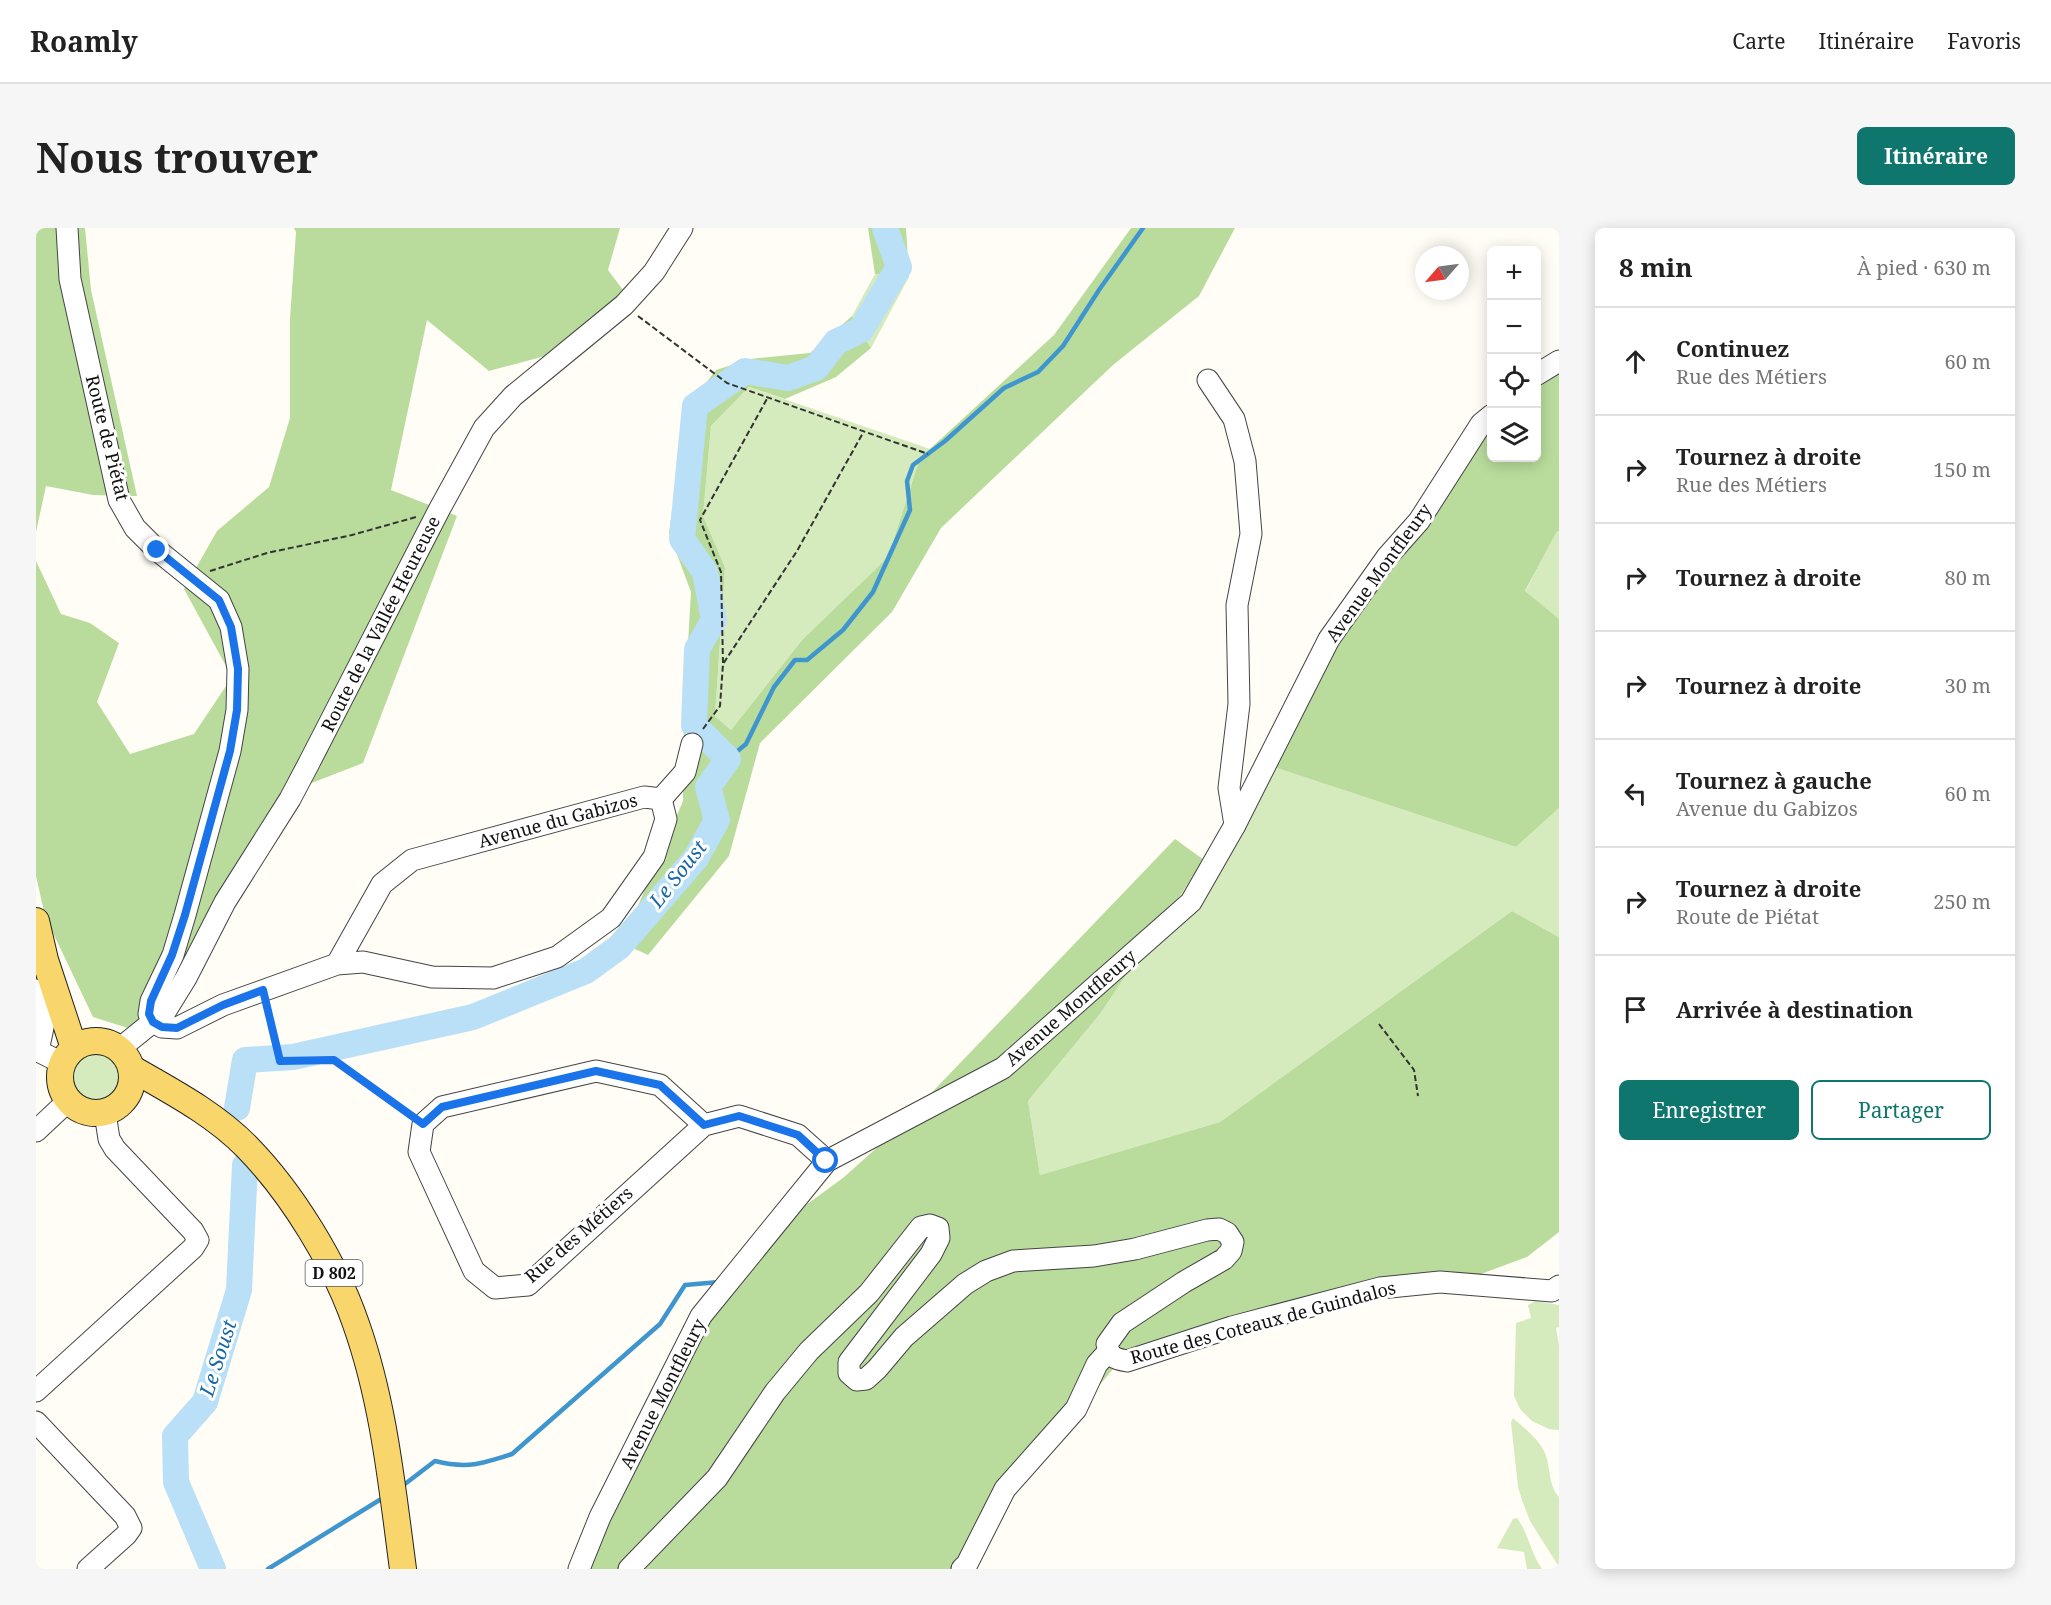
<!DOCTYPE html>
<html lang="fr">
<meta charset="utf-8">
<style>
:root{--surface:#fff;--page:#f6f6f6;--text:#222;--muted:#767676;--line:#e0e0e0;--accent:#0f766e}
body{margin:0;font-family:"Noto Serif",serif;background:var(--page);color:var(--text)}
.controls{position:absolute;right:18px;top:18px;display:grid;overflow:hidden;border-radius:9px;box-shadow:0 3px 15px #0003}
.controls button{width:54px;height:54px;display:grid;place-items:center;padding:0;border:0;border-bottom:2px solid var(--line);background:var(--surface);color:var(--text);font:30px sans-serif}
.compass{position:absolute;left:1379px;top:18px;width:54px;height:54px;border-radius:50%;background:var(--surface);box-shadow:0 3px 15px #0003;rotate:242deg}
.stop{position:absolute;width:18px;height:18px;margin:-14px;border:4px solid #1a73e8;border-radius:50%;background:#fff}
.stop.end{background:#1a73e8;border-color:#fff;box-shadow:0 2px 6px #0008}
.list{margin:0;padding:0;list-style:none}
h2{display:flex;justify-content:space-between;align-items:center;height:78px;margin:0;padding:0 24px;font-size:26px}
h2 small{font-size:20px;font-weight:400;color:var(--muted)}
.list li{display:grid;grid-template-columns:39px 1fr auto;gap:18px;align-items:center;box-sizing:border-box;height:108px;padding:0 24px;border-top:2px solid var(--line)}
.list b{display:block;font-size:22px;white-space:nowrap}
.list p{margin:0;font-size:20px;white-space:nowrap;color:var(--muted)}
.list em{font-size:20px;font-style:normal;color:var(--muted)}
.actions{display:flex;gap:12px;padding:18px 24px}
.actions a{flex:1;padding:14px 0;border:2px solid var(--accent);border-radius:9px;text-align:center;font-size:21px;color:var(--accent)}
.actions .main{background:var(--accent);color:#fff}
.icon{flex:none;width:33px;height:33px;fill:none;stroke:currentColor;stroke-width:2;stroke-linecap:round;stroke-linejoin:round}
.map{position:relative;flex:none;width:1523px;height:1341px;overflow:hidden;border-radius:9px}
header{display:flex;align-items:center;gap:36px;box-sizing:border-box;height:84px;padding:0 30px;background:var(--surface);border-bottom:2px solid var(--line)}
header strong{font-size:28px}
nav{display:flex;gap:33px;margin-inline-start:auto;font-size:21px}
.intro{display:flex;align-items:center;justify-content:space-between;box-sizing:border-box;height:144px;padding:0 36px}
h1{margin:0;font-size:42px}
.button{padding:15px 27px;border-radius:9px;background:var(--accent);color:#fff;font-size:21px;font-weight:700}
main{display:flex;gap:36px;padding:0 36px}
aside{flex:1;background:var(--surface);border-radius:9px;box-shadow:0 3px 15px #0003}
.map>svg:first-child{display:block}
</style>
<header>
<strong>Roamly</strong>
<nav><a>Carte</a><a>Itinéraire</a><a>Favoris</a></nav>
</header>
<div class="intro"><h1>Nous trouver</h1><a class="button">Itinéraire</a></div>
<main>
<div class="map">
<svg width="1523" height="1341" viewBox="0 0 1523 1341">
<rect width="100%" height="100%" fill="#fffdf5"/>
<g fill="#d5ebbd">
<polygon points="839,46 873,49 835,120 816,88"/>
<polygon points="713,159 894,221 884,230 852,329 766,412 695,502 679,488 689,339 667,288 675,198"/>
<polygon points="1521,302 1523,303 1523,391 1489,364"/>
<polygon points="1229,536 1480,619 1523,580 1523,709 1476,683 1184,894 1004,947 992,873 1064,786 1168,632"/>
<circle cx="59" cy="848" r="25"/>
<polygon points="1499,1073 1523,1077 1523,1099 1520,1100 1523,1117 1523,1202 1513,1201 1496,1193 1484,1181 1478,1168 1480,1095 1495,1090 1492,1077"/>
<path d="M 1477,1190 C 1488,1200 1503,1211 1509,1225 C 1515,1240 1512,1257 1523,1269 L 1523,1339 L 1494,1293 L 1486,1272 L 1482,1259 L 1475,1194 Z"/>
<path d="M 1481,1290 C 1491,1302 1495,1326 1506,1341 L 1491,1341 L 1488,1324 L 1461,1320 L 1477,1291 Z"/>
</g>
<g fill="#b9dc9c">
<polygon points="0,0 49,0 55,62 101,268 57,267 10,258 0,304"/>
<polygon points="258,0 584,0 572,42 590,66 520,125 453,143 391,92 355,262 421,288 327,535 250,565 118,778 95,801 57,789 9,688 0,648 0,333 25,386 54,395 83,415 61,474 94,526 158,506 196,449 148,361 181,303 233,259 254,190 254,91 260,4"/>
<polygon points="832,0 870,0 873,49 839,46"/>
<polygon points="1095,0 1199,0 1163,68 1077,137 905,300 856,384 724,515 693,628 612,727 586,715 647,573 648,484 655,364 633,305 650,181 680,142 714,131 774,125 816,88 835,120 800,149 749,171 713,159 675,198 667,288 689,339 679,488 695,502 766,412 852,329 884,230 1018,107"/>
<polygon points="1523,143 1523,303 1521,303 1489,363 1523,391 1523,580 1480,619 1229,536 1301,408 1455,192 1456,230 1500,230 1501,158"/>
<polygon points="1139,611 1168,632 1064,786 992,873 1004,947 1184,894 1476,683 1523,709 1523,1004 1491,1029 1445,1046 1319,1059 1082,1135 932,1316 920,1341 554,1341 564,1305 669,1088 730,1006 807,950 855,907"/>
</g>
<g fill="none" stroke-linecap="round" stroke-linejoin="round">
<g stroke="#3f96cf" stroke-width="4.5">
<polyline points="692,531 710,516 738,459 759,432 771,432 807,402 837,364 874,282 871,253 877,237 909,213 968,160 1002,144 1027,118 1063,62 1107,0"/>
<path d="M 365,1259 L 399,1233 C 431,1241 446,1236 476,1226 L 624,1096 L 649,1057 L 683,1054"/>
<polyline points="232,1341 350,1268"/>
</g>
<g stroke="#b9e0f7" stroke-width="26">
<polyline points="201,880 209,832 257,829 437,789 550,743 583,719 660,630 681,592 672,559 692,531 658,497 661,421 678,392 669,344 646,311 659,178 709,143 752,150 780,140 800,114 825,102 863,39 849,0"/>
<polyline points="177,1341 140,1254 139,1208 169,1174 203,1062 209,937"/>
</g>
<defs>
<g id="minor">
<polyline points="31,0 34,51 83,272 99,300 121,322 183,372 195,399 202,441 201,482 194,523 149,687 137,727 115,773 113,786 117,794"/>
<polyline points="1500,147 1523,133"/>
<polyline points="1172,152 1198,191 1209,233 1215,306 1201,377 1203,476 1193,560 1199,597"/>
<polyline points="625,571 649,544 656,516"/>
<polyline points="0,762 9,790 2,823"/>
<polyline points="117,794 126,799 141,800 187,777 301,736 327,734 396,749 457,750 521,729 575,690 618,629 630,591 625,571 608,569 376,632 346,656 301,736"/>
<polyline points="0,822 26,835"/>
<polyline points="82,822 129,784 150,750 189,674 254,571 273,535 403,282 448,200 477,168 588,77 618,44 646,0"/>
<polyline points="668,897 624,857 560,843 406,879 387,896 383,924 438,1043 459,1060 492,1057 668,897 703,888 762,907 791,933"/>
<polyline points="0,903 32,873"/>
<polyline points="0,1163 157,1020 162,1012 157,1003 79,921 73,911 69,885"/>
<polyline points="0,1194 89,1288 95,1300 90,1307 52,1341"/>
<polyline points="543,1341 564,1289 665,1088 791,933 967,840 1155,674 1199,597 1293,411 1351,329 1383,293 1445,196 1456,187"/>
<path d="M 593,1341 L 681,1250 L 739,1164 L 773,1123 L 833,1065 L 885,999 L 894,997 L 902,1000 L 903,1010 L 895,1026 L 813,1134 L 813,1145 L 821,1152 L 830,1151 L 841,1141 L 868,1109 L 929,1056 L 950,1043 L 977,1033 L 1058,1028 L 1099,1021 L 1171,1002 L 1183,1001 L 1191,1005 L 1197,1014 L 1195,1023 L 1188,1031 L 1148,1054 L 1086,1095 L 1071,1116 C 1073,1129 1079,1131 1091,1133 L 1196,1099 L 1344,1060 L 1404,1054 L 1516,1063 L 1523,1058"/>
<polyline points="926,1341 931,1336 969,1261 1040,1181 1061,1136 1072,1124"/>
</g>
<g id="major">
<polyline points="0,693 9,732 38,820"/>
<circle cx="60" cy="849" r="36"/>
<path d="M 95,840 C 135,863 179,886 211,919 C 256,965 299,1035 320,1096 C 348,1175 356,1259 367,1341"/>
</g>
</defs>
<use href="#minor" stroke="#444" stroke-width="23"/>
<use href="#major" stroke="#222" stroke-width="28"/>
<g stroke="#333" stroke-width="2" stroke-dasharray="6 3" stroke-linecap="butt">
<polyline points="602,88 691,155 892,226"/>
<polyline points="174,343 231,325 316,307 380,289"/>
<polyline points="687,435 685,344 664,292 732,169"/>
<polyline points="667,501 684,478 687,436 761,323 828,203"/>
<polyline points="231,778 244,833 298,832 373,885"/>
<polyline points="1343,796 1378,842 1382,868"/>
</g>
<use href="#minor" stroke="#fff" stroke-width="21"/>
<use href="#major" stroke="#f9d66b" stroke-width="26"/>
</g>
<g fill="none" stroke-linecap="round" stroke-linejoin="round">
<polyline stroke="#1a73e8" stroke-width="8" points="121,322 183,372 195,399 202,441 201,482 194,523 149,687 136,727 115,773 113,786 117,794 126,799 141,800 187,777 227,762 244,833 298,832 387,896 406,879 560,843 624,857 668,897 703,888 762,907 790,933"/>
</g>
<g text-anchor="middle" stroke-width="6" stroke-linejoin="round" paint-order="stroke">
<rect fill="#fff" stroke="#585858" stroke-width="1.5" x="269.5" y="1032" width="57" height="26" rx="4.5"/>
<g font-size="16" font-weight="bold" fill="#111">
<text x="298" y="1051">D 802</text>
</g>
<g font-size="18" fill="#111" stroke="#fff">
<text transform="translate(71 210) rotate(76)" y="6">Route de Piétat</text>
<text transform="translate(1343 345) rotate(-54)" y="6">Avenue Montfleury</text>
<text transform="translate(345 396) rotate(-63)" y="6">Route de la Vallée Heureuse</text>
<text transform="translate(522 593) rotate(-15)" y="6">Avenue du Gabizos</text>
<text transform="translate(1035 780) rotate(-41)" y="6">Avenue Montfleury</text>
<text transform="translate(543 1007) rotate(-41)" y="6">Rue des Métiers</text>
<text transform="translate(1227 1095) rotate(-15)" y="6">Route des Coteaux de Guindalos</text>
<text transform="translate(627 1166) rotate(-63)" y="6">Avenue Montfleury</text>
</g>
<g font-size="20" font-style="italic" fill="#1768a6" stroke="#fff">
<text transform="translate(642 646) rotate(-52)" y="7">Le Soust</text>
<text transform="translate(182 1130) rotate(-72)" y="7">Le Soust</text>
</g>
</g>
</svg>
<div class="controls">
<button>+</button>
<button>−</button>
<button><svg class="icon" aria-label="locate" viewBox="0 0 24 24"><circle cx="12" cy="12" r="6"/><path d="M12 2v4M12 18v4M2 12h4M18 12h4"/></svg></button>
<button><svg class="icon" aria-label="layers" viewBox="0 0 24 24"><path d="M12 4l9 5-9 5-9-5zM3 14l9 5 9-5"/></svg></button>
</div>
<svg class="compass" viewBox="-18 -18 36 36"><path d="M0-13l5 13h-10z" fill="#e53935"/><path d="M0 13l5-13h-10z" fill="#767676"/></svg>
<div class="stop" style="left:790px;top:933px"></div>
<div class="stop end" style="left:121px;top:322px"></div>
</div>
<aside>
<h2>8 min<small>À pied · 630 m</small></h2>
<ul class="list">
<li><svg class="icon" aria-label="ahead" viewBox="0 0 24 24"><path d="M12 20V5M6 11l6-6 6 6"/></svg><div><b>Continuez</b><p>Rue des Métiers</p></div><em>60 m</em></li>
<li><svg class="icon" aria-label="right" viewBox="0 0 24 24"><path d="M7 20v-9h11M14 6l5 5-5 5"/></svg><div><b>Tournez à droite</b><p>Rue des Métiers</p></div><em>150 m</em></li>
<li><svg class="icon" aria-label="right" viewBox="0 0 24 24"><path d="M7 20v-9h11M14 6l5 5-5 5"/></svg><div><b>Tournez à droite</b></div><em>80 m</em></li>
<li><svg class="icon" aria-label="right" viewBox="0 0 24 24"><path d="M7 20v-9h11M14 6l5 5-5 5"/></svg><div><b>Tournez à droite</b></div><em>30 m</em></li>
<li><svg class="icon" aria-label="left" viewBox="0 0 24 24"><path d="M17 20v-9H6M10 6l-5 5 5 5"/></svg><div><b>Tournez à gauche</b><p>Avenue du Gabizos</p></div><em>60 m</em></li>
<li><svg class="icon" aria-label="right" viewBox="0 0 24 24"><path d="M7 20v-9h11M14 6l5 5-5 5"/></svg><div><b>Tournez à droite</b><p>Route de Piétat</p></div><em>250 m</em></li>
<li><svg class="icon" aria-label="arrive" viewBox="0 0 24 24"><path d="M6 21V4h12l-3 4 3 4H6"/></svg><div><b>Arrivée à destination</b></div></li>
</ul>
<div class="actions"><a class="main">Enregistrer</a><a>Partager</a></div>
</aside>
</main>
